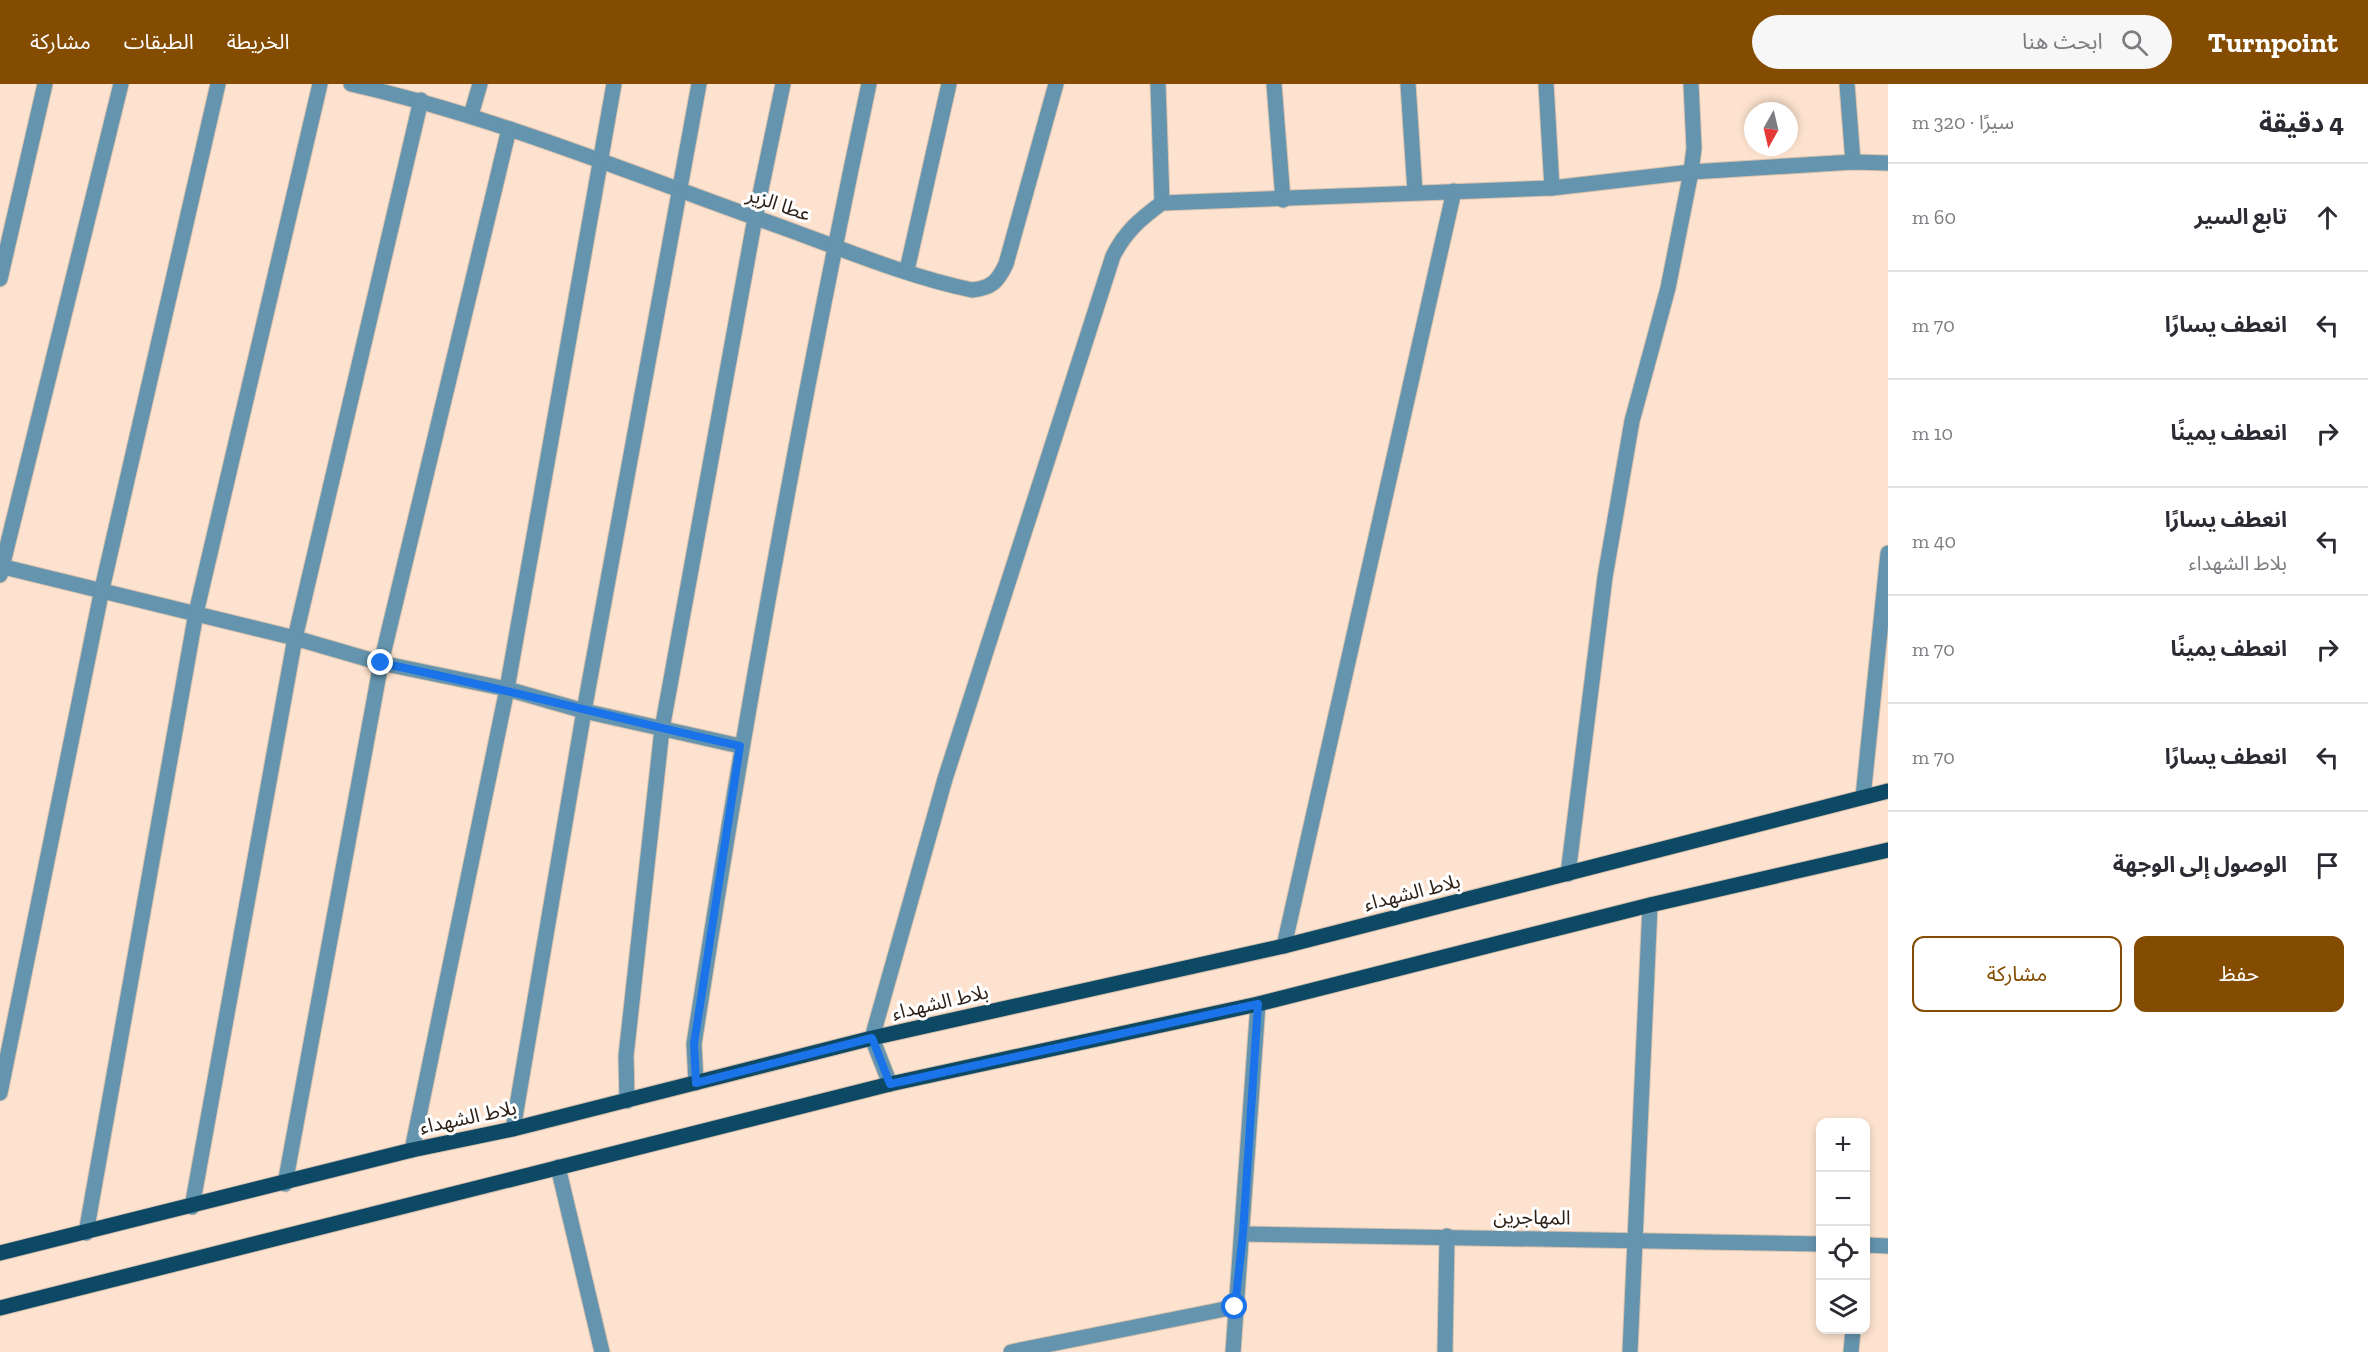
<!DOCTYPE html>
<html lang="ar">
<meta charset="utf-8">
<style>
:root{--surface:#fff;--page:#f7f7f7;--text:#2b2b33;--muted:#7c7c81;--line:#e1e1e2;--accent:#844c00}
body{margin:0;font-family:"Zilla Slab","Noto Sans Arabic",serif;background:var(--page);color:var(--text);direction:rtl}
.controls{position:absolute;right:18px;bottom:18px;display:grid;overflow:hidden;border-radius:12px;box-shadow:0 3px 9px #0003}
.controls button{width:54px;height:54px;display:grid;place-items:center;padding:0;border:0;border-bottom:2px solid var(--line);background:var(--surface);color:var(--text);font:30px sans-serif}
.compass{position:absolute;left:1744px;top:18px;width:54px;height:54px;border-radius:50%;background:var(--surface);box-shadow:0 3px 9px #0003;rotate:188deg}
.stop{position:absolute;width:18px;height:18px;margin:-14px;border:4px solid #1a73e8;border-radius:50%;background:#fff}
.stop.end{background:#1a73e8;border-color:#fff;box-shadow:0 2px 6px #0008}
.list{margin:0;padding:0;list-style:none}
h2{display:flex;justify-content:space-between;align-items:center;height:78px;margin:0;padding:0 24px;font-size:26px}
h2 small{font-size:20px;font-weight:400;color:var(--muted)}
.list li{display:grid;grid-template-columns:39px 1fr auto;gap:18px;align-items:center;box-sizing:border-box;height:108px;padding:0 24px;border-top:2px solid var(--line)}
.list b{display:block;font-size:22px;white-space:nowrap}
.list p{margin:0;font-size:20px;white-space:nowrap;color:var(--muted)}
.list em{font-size:20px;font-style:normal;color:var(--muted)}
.actions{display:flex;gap:12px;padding:18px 24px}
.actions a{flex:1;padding:14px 0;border:2px solid var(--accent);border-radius:12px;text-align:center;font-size:21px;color:var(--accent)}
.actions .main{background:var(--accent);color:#fff}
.icon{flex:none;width:33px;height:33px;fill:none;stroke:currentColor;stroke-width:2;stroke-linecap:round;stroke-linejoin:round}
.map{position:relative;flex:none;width:1888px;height:1268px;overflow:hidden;direction:ltr}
header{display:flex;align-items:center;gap:36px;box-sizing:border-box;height:84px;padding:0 30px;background:var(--accent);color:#fff}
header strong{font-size:28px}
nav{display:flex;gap:33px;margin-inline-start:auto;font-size:21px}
.search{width:420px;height:54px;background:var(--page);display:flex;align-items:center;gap:15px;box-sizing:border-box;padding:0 21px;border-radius:33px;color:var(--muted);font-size:22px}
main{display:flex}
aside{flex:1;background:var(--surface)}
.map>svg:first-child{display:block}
</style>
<header>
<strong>Turnpoint</strong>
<div class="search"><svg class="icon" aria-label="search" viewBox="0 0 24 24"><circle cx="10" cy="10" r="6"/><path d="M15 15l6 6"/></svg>ابحث هنا</div>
<nav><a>الخريطة</a><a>الطبقات</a><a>مشاركة</a></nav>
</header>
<main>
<aside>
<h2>4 دقيقة<small>سيرًا · 320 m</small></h2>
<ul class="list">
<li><svg class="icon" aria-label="ahead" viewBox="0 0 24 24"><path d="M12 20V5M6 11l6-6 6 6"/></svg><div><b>تابع السير</b></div><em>60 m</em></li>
<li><svg class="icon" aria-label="left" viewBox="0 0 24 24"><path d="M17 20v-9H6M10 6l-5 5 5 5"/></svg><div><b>انعطف يسارًا</b></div><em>70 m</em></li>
<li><svg class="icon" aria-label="right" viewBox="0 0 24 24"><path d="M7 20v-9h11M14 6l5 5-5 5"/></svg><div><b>انعطف يمينًا</b></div><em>10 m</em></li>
<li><svg class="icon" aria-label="left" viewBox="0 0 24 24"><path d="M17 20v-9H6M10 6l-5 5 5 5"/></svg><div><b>انعطف يسارًا</b><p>بلاط الشهداء</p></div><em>40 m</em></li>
<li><svg class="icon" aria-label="right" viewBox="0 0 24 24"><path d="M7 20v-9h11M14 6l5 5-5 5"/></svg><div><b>انعطف يمينًا</b></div><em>70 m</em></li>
<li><svg class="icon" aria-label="left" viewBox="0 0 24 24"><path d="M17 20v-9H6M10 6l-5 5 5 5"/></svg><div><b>انعطف يسارًا</b></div><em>70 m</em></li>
<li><svg class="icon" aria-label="arrive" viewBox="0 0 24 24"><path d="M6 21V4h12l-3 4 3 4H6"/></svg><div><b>الوصول إلى الوجهة</b></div></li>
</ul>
<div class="actions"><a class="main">حفظ</a><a>مشاركة</a></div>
</aside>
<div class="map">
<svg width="1888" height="1268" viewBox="0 0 1888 1268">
<rect width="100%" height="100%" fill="#fde3cf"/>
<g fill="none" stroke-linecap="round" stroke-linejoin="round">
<defs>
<g id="street">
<path d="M 351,0 C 501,34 642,94 787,145 C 847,167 910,193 972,206 C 992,204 998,197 1006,180 L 1056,0"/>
<polyline points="1158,0 1162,119"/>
<polyline points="1274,0 1283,116"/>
<polyline points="1408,0 1415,108"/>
<polyline points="1546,0 1552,104"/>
<polyline points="1847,0 1853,78"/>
<polyline points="471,31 480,0"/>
<polyline points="907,186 949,0"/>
<polyline points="0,195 45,0"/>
<polyline points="0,482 295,554 381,579 507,605 584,627 740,662"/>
<polyline points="0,491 121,0"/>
<polyline points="1863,713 1888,469"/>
<polyline points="1568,790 1605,493 1632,337 1668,204 1691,88 1694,64 1691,0"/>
<polyline points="1284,862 1454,107"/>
<path d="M 696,999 L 694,960 C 744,638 801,318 869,0"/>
<path d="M 890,1000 L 872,954 L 945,695 L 1113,172 C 1125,148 1140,135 1162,119 L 1552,104 L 1691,88 L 1853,78 L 1888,79"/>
<polyline points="0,1009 102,505 218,0"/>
<polyline points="627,1017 626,972 662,645 755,134 783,0"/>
<polyline points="513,1045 584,627 699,0"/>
<polyline points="412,1066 507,605 614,0"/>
<polyline points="558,1083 602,1268"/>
<polyline points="285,1100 381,579 509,45"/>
<polyline points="192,1123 295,554 421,16"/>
<polyline points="86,1149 196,529 320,0"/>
<polyline points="1243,1150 1820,1160"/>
<polyline points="1866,1161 1888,1162"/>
<polyline points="1011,1268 1235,1223"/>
<polyline points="1233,1268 1258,920"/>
<polyline points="1445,1268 1447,1152"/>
<polyline points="1630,1268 1650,821"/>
<polyline points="1851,1268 1853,1246"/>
</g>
<g id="primary">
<polyline points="0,1169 412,1066 513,1045 872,954 1284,862 1888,707"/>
<polyline points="0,1224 890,1000 1258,920 1650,821 1888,766"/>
</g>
</defs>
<use href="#street" stroke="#d7c0ae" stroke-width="17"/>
<use href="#primary" stroke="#d7c0ae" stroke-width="17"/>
<use href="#street" stroke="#6494ae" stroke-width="15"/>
<use href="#primary" stroke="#0d4964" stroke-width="15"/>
</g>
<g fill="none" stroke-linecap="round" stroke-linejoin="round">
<path stroke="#1a73e8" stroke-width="8" d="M 381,579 C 502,604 620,635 740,662 L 694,960 L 696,999 L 872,954 L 890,1000 L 1258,920 L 1243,1149 L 1235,1223"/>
</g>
<g text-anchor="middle" stroke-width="6" stroke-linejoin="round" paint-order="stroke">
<g font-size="20" fill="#2b1f16" stroke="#fff">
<text transform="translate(779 120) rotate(19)" y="7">عطا الزير</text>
<text transform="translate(1412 808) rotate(-14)" y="7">بلاط الشهداء</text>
<text transform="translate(940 918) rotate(-13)" y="7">بلاط الشهداء</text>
<text transform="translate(468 1033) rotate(-12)" y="7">بلاط الشهداء</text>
<text transform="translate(1532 1133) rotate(1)" y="7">المهاجرين</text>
</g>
</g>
</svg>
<div class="controls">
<button>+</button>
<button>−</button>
<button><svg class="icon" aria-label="locate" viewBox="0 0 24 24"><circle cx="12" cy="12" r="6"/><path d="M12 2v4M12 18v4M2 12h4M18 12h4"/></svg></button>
<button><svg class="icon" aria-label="layers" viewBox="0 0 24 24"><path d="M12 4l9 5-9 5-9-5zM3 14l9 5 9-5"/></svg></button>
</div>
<svg class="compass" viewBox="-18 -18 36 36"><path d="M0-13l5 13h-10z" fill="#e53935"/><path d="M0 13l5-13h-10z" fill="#7c7c81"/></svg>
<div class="stop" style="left:1235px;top:1223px"></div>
<div class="stop end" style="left:381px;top:579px"></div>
</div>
</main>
